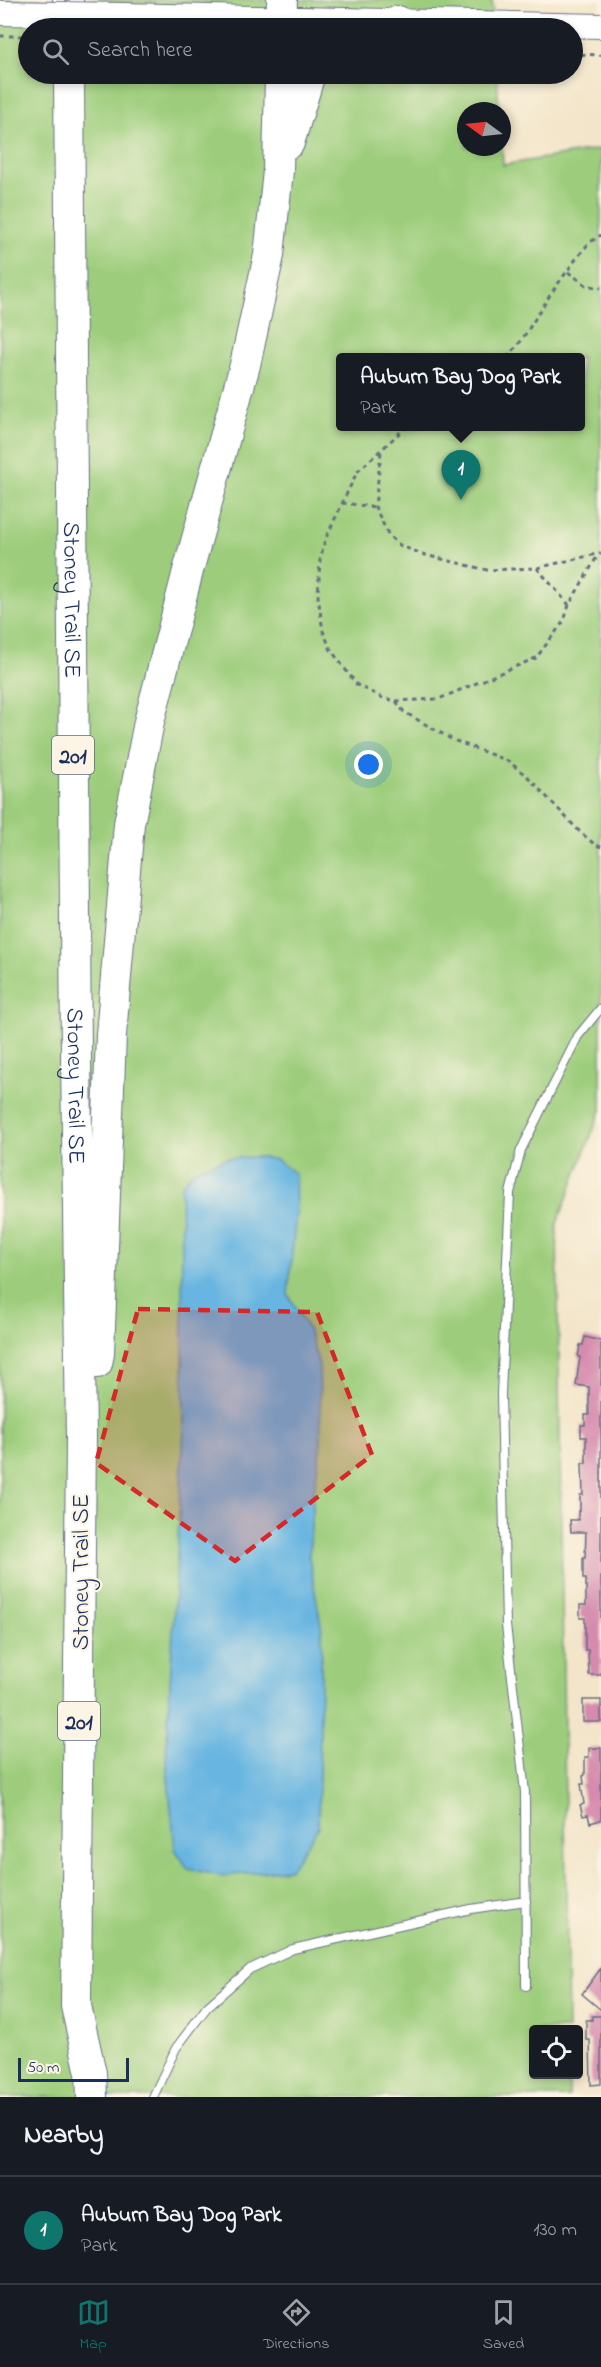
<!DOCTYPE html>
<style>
:root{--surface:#171b24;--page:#20242c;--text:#f1f3f6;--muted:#9ea1a6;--line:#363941;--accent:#0f766e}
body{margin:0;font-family:"Indie Flower",sans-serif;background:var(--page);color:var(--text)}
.controls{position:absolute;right:18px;bottom:18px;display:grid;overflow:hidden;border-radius:6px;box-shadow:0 3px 9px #0003}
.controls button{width:54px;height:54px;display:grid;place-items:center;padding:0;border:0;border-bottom:2px solid var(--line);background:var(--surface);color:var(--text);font:30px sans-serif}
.compass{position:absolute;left:457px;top:102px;width:54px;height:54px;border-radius:50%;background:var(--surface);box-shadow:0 3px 9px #0003;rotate:285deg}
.scale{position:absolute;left:18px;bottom:15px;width:111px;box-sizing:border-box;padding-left:6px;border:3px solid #1b2f5e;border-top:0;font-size:16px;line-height:21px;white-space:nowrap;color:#1b2f5e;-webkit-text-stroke:4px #fcf5e5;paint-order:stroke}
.you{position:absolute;left:369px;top:765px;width:21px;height:21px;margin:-15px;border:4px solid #fff;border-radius:50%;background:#1a73e8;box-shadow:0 0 0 9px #1a73e833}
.badge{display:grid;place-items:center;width:39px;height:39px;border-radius:50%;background:var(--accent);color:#fff;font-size:20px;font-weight:700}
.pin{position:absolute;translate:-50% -50px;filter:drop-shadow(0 2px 3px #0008)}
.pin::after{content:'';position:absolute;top:32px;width:21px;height:18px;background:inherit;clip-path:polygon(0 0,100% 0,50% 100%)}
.popup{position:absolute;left:336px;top:353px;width:249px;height:78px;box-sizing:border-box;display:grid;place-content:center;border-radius:6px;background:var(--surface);filter:drop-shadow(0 2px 4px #0005);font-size:20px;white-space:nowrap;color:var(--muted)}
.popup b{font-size:22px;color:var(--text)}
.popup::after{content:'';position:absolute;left:50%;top:100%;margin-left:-12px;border:12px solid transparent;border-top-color:var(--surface)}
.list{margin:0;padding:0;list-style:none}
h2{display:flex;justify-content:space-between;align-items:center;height:78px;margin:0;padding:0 24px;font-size:26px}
h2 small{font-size:20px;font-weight:400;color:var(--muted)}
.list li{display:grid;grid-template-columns:39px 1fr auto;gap:18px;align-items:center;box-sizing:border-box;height:108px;padding:0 24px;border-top:2px solid var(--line)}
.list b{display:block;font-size:22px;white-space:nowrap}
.list p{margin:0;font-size:20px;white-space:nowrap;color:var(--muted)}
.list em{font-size:20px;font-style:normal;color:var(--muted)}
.icon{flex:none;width:33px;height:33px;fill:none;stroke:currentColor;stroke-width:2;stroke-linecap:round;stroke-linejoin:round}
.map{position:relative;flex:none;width:601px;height:2097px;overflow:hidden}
.search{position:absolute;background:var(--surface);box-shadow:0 3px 9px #0003;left:18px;right:18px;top:18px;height:66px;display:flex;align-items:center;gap:15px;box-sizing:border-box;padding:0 21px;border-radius:33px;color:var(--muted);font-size:22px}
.sheet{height:186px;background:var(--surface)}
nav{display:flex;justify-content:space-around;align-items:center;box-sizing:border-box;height:84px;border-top:2px solid var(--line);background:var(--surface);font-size:16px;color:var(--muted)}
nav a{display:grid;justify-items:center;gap:3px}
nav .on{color:var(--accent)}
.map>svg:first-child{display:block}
</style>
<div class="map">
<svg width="601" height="2097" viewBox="0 0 601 2097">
<rect width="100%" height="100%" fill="#fcf5e5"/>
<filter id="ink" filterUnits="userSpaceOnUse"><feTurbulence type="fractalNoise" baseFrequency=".0167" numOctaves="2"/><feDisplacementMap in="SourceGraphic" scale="12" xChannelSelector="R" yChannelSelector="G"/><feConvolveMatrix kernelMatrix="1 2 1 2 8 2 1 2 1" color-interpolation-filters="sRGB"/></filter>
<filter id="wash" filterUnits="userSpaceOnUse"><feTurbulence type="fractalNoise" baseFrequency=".008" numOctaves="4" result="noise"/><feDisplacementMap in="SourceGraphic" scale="24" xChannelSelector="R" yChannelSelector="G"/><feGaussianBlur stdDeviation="1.35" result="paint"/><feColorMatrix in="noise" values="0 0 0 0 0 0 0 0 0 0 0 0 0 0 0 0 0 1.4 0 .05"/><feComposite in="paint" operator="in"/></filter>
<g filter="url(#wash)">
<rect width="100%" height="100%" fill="#f3e5c9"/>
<path fill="#9dcd7c" stroke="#5c7e6d" stroke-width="1.5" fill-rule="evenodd" d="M 0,0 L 492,0 L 494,28 L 28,28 L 28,74 L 497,74 L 499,111 L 466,111 L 466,147 L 502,147 L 503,165 L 601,149 L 601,1110 L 557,1224 L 568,2029 L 534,2030 L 534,2074 L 569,2075 L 569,2097 L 0,2097 ZM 341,358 L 581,358 L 581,426 L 341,426 Z"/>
<polygon fill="#67b5e1" stroke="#4172a0" stroke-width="1.5" points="260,1157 277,1160 295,1174 296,1212 288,1294 308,1329 319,1365 321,1442 313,1498 309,1557 322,1631 318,1828 290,1869 223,1876 188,1869 175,1849 166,1758 184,1427 181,1185 195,1169 228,1158"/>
<g id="blocks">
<g fill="#d58aae">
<polygon points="585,1337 601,1341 601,1675 589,1675 588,1650 585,1650 585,1618 580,1618 580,1605 586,1605 586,1579 583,1579 583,1558 585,1558 586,1532 571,1532 570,1520 578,1520 578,1511 580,1511 580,1495 583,1495 582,1463 586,1463 586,1437 581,1437 581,1425 585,1425 585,1415 589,1415 589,1387 576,1385 580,1357 578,1357 580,1345 583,1345"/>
<rect x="583" y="1700" width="18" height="22"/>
<polygon points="589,1748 601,1748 601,1820 590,1823 588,1815 583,1816 580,1805 584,1804 581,1784 584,1784 583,1776 585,1775 585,1757 589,1757"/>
<polygon points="601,1968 601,2010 582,1994"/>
<polygon points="592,2016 601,2016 601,2084 591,2085 590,2040 586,2040 586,2020 592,2020"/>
</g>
</g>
</g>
<g filter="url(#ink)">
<use href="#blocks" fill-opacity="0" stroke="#676f83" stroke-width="1.5"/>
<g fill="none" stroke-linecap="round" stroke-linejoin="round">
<defs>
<g id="lane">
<polyline points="526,1986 525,1792 506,1625 501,1394 510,1193 521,1150 578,1036 601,1008"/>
<polyline points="153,2097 176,2048 207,2007 250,1969 293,1949 471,1909 526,1901"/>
</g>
<polyline id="secondary" points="123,15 601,26"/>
<g id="highway">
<polyline points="68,0 68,28"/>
<polyline points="281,28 282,0"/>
<polyline points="388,28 398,21"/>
<path id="s1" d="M 69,74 L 76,1057 L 81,1437 L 76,2006 L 91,2073 L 92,2097"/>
<polyline points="289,143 310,74"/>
<polyline points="97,1363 99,1354 111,1035 129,824 149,722 188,571 245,365 269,255 278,171 280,74"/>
</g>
</defs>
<use href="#lane" stroke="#676f83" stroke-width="10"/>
<use href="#secondary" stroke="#676f83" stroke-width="26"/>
<use href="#highway" stroke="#676f83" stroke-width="32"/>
<g stroke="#676f83" stroke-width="3" stroke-dasharray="4.5 4.5" stroke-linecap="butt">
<polyline points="0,36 28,36"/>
<polyline points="572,54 601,55"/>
<polyline points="568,272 586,285 601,288"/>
<polyline points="507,358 521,341 552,292 576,259 589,243 601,235"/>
<polyline points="407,426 357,472 325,540 320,560 318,597 323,631 331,650 357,685 383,698 396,701 404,712 453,740 508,761 528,777 578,830 594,844 601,847"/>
<polyline points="381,452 375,507 389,536 401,546 425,555 487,570 537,568 601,553"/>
<polyline points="342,503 375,507"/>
<polyline points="537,568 569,605"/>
<polyline points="396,701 439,699 536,658 564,621 569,605 598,555"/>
</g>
<use href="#lane" stroke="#fff" stroke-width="8"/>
<use href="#secondary" stroke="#fff" stroke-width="24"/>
<use href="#highway" stroke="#fff" stroke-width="30"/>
<defs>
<polyline id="secondary-bridge" points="0,13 123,15"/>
</defs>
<use href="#secondary-bridge" stroke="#676f83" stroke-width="26" stroke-linecap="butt"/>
<use href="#secondary-bridge" stroke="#fff" stroke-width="24"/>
</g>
</g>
<path fill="#d62828" fill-opacity="0.2" stroke="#d62828" stroke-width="4.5" stroke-dasharray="12 8" stroke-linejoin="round" d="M 138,1309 L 317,1312 L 372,1455 L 235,1561 L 96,1463 Z"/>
<g text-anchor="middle" stroke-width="4.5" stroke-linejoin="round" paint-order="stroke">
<g fill="#fcf5e5" stroke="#5e6a86" stroke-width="1.5">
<rect x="52" y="736" width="42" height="38" rx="4.5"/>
<rect x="58" y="1702" width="42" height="38" rx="4.5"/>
</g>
<g font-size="22" font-weight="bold" fill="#1b2f5e">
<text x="73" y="763">201</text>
<text x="79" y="1729">201</text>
</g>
<g font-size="24" fill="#1b2f5e" stroke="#fcf5e5">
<text dy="8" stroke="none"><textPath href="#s1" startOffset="526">Stoney Trail SE</textPath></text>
<text dy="8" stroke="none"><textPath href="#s1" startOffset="1012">Stoney Trail SE</textPath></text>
<text transform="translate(80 1572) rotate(-90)" y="8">Stoney Trail SE</text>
</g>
</g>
</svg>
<div class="controls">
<button><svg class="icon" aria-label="locate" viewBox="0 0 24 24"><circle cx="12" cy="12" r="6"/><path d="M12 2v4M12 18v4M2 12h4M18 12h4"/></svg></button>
</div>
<svg class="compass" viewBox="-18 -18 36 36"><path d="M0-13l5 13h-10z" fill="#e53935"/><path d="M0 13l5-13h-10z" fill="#9ea1a6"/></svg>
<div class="scale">50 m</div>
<div class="you"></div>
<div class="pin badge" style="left:461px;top:500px">1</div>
<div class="popup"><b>Auburn Bay Dog Park</b>Park</div>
<div class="search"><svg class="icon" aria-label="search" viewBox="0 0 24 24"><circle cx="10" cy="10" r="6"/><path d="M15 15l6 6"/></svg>Search here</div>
</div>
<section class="sheet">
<h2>Nearby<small></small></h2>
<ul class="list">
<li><span class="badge">1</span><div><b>Auburn Bay Dog Park</b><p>Park</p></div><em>130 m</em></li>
</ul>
</section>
<nav>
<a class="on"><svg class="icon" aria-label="map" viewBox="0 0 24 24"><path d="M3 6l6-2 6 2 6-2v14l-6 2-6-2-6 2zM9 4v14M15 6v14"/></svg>Map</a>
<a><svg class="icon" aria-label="directions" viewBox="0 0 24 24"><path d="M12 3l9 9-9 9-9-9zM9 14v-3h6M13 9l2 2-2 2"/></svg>Directions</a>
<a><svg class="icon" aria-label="saved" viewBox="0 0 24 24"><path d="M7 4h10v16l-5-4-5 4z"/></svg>Saved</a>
</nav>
